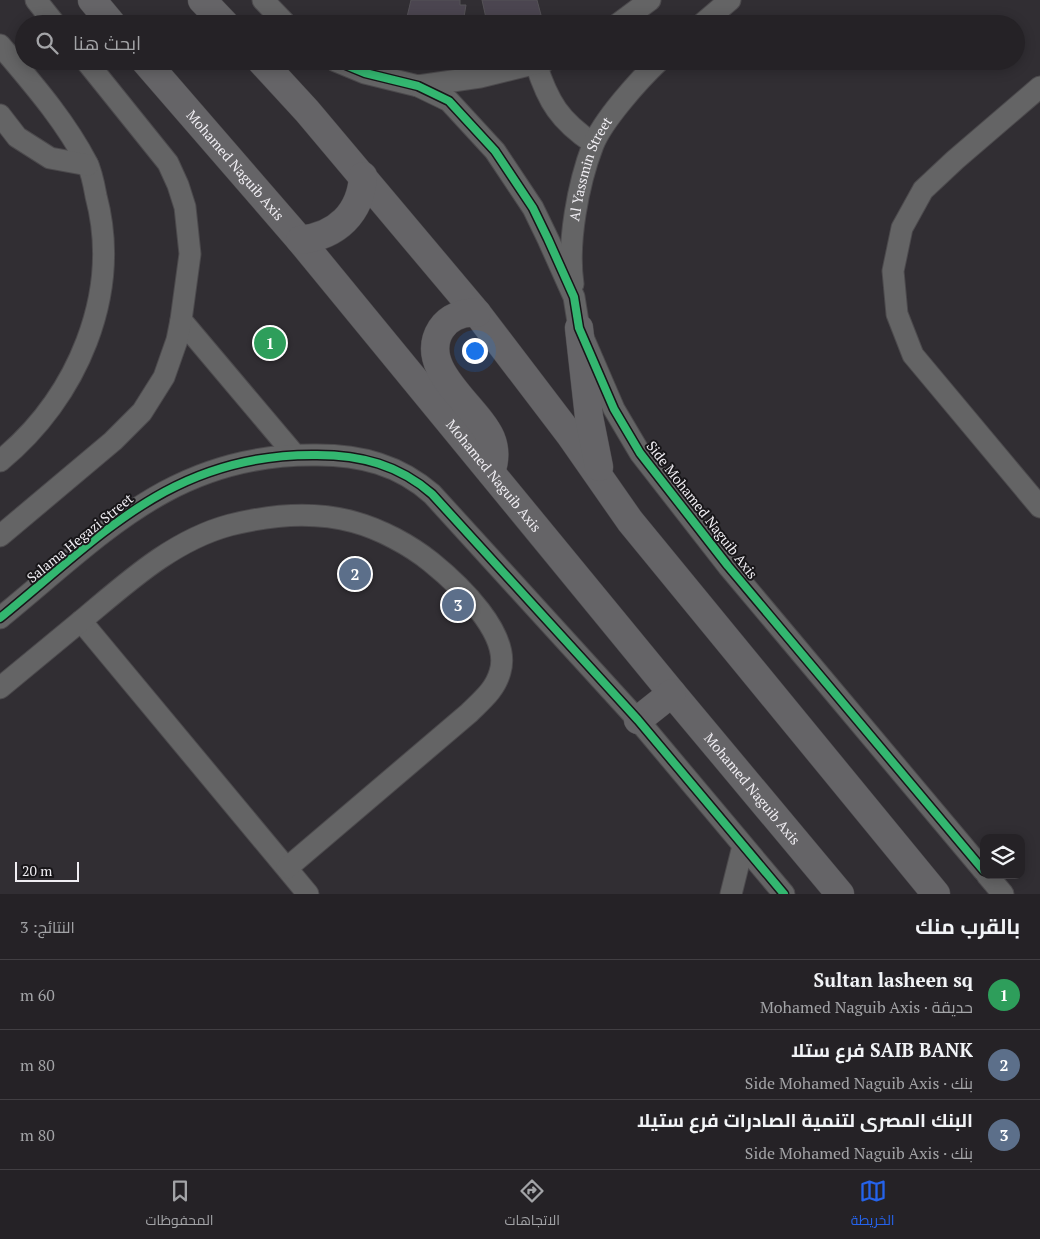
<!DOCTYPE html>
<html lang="ar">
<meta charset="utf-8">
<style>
:root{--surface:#252226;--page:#2d2a2e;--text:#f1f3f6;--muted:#a3a4a7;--line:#423f43;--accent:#2563eb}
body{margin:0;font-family:"PT Serif",Cairo,serif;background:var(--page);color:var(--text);direction:rtl}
.controls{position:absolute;right:15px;bottom:15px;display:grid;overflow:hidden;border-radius:10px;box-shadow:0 2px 12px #0003}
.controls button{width:45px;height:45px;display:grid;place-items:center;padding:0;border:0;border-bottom:1px solid var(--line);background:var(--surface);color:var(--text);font:25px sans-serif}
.scale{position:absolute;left:15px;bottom:12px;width:64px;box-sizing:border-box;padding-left:5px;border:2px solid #f0eef3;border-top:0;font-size:14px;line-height:18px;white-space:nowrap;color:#f0eef3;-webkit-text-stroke:4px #181619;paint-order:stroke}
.you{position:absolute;left:474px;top:350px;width:18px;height:18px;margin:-12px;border:4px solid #fff;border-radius:50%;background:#1a73e8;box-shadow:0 0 0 8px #1a73e833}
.badge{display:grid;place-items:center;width:32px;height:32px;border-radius:50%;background:var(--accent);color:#fff;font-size:16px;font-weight:700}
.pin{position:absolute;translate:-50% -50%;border:2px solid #fff;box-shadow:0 1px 5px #0006}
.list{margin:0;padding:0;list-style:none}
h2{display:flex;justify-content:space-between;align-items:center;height:65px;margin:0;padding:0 20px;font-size:21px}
h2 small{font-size:16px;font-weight:400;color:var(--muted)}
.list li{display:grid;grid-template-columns:32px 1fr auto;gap:15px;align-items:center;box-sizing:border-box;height:70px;padding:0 20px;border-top:1px solid var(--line)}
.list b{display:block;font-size:19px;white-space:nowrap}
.list p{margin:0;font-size:16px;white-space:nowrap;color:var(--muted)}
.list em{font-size:16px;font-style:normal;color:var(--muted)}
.icon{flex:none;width:28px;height:28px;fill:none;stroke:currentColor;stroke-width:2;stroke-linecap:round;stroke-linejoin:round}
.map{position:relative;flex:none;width:1040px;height:894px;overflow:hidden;direction:ltr}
.search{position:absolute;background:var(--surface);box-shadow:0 2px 12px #0003;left:15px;right:15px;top:15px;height:55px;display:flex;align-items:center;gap:12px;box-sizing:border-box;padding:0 18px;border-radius:28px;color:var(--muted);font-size:19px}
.sheet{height:275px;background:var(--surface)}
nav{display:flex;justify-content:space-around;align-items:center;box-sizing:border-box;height:70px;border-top:1px solid var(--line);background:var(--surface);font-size:14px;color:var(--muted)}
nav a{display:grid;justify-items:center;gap:2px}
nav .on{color:var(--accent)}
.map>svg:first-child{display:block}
</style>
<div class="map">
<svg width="1040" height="894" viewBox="0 0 1040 894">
<rect width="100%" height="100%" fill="#312e33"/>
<g fill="#4b4550" stroke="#555257">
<polygon points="411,0 460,0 460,5 466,5 463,23 407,17"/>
<polygon points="482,0 537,0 541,15 494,24 486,18"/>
</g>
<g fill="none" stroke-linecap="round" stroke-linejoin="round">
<defs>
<g id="minor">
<polyline points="36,0 55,24"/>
<polyline points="263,0 286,24"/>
<polyline points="618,24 650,0"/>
<polyline points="702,24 730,0"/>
<path d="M 0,45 C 32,83 64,119 87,163 C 92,173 94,185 96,196 C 122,294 77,398 0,461"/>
<polyline points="336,61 365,73 418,86 449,101 495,151 533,208 548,239 574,297 579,328 614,409 640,453 728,566 984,871"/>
<path d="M 536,64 C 548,102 560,121 593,143"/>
<polyline points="418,86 480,77 545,61"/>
<polyline points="1040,87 955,160 923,190 902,228 893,271 897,314 913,355 1040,507"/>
<polyline points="0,115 17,137 50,158 88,165"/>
<path id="s1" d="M 573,284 C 567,243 578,184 593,145 C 603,120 639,80 659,61"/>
<polyline points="181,320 294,454"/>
<polyline points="0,536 113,441 142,412 164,377 177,340 181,320 190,254 185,207 178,185 168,163 86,61"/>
<path d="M 0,618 C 103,534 174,453 317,455 C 361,455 399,465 432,494 L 638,720 L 784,894"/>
<polyline points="81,621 308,894"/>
<path d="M 0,688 C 29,664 58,640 87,616 C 130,580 174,540 230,525 C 270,515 314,511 354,522 C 380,529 410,545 431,562 C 457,583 512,634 500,672 C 495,690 482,700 469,713 L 287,868"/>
<polyline points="987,875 1003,894"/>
<polyline points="731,894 743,846"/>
</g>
<g id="major">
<polyline points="92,0 112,24"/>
<polyline points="202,0 225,24"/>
<path id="s2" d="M 145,61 L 300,240 L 672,693 L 840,894"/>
<polyline points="261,61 307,111 477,313 570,435 630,521 936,894"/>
<path d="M 300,240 C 337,236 361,213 363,176"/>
<path d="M 477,313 C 463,312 449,317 441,329 C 416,368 477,406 491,438 C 496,450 495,461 491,472"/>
<polyline points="579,328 589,417 599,467"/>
<polyline points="638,720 672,693"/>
</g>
</defs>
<use href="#minor" stroke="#4c4a4d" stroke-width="23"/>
<use href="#major" stroke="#4c4a4d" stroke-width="29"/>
<use href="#minor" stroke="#646465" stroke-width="21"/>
<use href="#major" stroke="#656467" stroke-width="28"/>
<defs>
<g id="cycleway">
<polyline points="336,61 365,73 418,86 449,101 495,151 533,208 548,239 574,297 579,328 614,409 640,453 728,566 984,871"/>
<path d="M 0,618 C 103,534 174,453 317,455 C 361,455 399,465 432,494 L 638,720 L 784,894"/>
</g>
</defs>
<use href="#cycleway" stroke="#181619" stroke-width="11"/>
<use href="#cycleway" stroke="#33b770" stroke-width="8"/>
</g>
<g text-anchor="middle" stroke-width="4" stroke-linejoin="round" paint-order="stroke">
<g font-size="14" fill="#f0eef3" stroke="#181619">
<text dy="5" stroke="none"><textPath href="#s2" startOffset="138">Mohamed Naguib Axis</textPath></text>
<text dy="5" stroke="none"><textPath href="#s1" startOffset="118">Al Yassmin Street</textPath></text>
<text dy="5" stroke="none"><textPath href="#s2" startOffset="542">Mohamed Naguib Axis</textPath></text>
<text transform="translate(702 510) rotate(52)" y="5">Side Mohamed Naguib Axis</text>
<text transform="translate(80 538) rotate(-39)" y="5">Salama Hegazi Street</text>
<text dy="5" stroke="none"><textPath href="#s2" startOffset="948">Mohamed Naguib Axis</textPath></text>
</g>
</g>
</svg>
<div class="controls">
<button><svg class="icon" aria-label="layers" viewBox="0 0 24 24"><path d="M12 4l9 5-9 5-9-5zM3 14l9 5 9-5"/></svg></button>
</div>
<div class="scale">20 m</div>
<div class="you"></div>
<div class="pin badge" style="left:270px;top:343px;background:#2e9e5b">1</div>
<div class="pin badge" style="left:355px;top:574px;background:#5c6f8a">2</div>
<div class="pin badge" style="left:458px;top:605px;background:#5c6f8a">3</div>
<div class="search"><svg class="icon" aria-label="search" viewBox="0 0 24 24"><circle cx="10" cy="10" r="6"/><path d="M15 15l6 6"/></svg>ابحث هنا</div>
</div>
<section class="sheet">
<h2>بالقرب منك<small>النتائج: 3</small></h2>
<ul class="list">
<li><span class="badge" style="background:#2e9e5b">1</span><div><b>Sultan lasheen sq</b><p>حديقة · Mohamed Naguib Axis</p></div><em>60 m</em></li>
<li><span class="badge" style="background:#5c6f8a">2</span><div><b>SAIB BANK فرع ستلا</b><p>بنك · Side Mohamed Naguib Axis</p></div><em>80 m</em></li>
<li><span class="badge" style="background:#5c6f8a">3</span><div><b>البنك المصرى لتنمية الصادرات فرع ستيلا</b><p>بنك · Side Mohamed Naguib Axis</p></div><em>80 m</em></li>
</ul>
</section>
<nav>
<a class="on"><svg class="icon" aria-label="map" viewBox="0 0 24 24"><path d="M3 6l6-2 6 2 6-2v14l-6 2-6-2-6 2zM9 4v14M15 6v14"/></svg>الخريطة</a>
<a><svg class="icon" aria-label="directions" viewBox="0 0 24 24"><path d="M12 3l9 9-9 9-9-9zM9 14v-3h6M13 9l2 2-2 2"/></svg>الاتجاهات</a>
<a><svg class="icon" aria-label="saved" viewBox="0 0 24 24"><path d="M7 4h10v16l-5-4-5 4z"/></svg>المحفوظات</a>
</nav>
